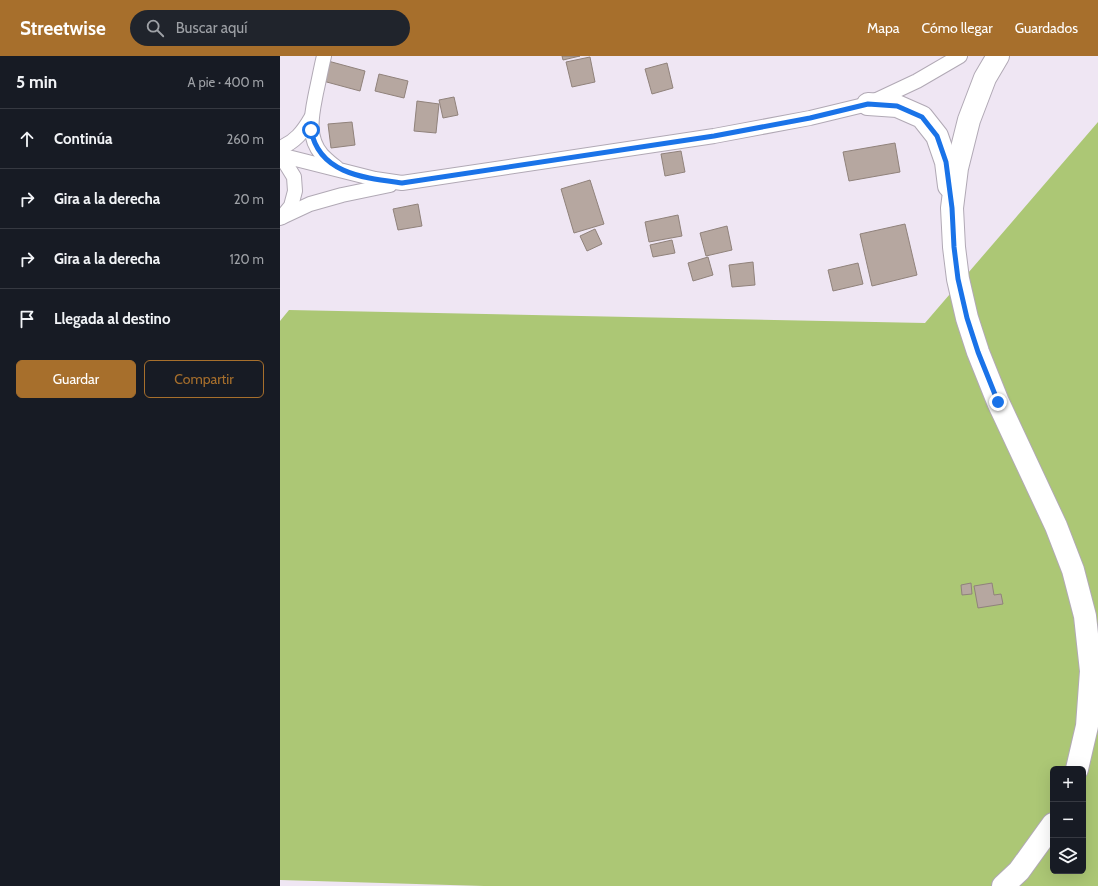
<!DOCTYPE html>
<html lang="es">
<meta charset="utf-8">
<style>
:root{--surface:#171b24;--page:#20242c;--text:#f1f3f6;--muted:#9ea1a6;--line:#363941;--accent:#a76f2c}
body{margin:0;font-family:Cabin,sans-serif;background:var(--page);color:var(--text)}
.controls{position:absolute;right:12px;bottom:12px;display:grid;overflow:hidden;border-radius:6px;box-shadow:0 4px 16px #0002}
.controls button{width:36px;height:36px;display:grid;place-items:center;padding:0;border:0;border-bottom:1px solid var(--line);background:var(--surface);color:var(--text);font:20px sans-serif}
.stop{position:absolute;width:12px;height:12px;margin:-9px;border:3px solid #1a73e8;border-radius:50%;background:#fff}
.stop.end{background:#1a73e8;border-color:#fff;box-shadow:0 1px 4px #0008}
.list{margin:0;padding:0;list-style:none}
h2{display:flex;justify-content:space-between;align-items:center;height:52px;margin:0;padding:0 16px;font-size:17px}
h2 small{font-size:13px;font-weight:400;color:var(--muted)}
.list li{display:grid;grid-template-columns:26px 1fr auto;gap:12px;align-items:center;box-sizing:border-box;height:60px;padding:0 16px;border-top:1px solid var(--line)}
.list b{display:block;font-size:15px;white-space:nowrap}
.list em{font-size:13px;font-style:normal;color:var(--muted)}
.actions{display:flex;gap:8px;padding:12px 16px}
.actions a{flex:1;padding:9px 0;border:1px solid var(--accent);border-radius:6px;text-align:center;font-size:14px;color:var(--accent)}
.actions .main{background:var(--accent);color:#fff}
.icon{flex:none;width:22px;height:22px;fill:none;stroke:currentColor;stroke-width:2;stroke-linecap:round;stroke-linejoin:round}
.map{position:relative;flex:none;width:818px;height:830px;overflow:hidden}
header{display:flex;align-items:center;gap:24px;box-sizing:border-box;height:56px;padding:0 20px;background:var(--accent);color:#fff}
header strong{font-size:19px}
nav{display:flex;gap:22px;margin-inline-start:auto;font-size:14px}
.search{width:280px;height:36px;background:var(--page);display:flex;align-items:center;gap:10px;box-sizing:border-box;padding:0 14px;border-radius:22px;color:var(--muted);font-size:15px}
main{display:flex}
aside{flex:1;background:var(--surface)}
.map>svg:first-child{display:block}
</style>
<header>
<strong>Streetwise</strong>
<div class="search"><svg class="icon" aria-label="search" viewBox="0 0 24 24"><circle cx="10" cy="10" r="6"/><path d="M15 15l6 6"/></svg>Buscar aquí</div>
<nav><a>Mapa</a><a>Cómo llegar</a><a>Guardados</a></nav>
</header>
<main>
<aside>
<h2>5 min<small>A pie · 400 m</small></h2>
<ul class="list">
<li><svg class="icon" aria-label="ahead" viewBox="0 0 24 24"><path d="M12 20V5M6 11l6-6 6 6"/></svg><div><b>Continúa</b></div><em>260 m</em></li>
<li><svg class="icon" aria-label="right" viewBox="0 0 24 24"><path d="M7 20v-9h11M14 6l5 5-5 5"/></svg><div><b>Gira a la derecha</b></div><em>20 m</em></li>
<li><svg class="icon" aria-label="right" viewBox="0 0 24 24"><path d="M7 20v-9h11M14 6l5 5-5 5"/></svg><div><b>Gira a la derecha</b></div><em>120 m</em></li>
<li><svg class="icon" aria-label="arrive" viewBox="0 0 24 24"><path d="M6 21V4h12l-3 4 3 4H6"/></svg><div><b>Llegada al destino</b></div></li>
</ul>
<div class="actions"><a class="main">Guardar</a><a>Compartir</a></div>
</aside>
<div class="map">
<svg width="818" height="830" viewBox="0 0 818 830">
<rect width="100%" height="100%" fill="#efe6f3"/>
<path fill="#acc775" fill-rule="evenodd" d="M 818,66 L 818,830 L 204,830 L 0,824 L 0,265 L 9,254 L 645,267 ZM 773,713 L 803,713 L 803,815 L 773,815 Z"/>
<g fill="#b6a7a0" stroke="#90827b">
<polygon points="282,0 300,0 283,4"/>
<polygon points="310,1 315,26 292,31 286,6"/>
<polygon points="48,5 85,15 80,35 43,25"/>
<polygon points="387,7 393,32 372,38 365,13"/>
<polygon points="99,18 128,25 124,42 95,35"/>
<polygon points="174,41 178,59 163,62 159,44"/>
<polygon points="137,45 159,48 156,77 134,75"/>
<polygon points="72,66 75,89 51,92 48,68"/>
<polygon points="615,87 620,116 569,125 563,96"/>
<polygon points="401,95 405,116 385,120 381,98"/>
<polygon points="310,124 324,168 294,177 281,133"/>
<polygon points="138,148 142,170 118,174 113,153"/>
<polygon points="398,159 402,180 369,186 365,166"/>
<polygon points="625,168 637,219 592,230 580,178"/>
<polygon points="447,170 452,194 426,200 420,177"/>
<polygon points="315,173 322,188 307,195 300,180"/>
<polygon points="392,184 395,197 373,201 370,189"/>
<polygon points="428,201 433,219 413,225 408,207"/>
<polygon points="473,206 475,229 452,231 449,209"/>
<polygon points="578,207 583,228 553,235 548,214"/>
<polygon points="691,527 692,538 682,539 681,529"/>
<polygon points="712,527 714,539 721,538 723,548 698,552 694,530"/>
</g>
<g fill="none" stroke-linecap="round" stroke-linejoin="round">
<defs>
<g id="minor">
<path d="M 44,0 C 41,12 39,24 36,37 C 32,58 26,80 42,99 C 46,103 51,108 56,111"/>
<path d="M 0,92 C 15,86 23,76 31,62"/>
<polyline points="0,99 95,123 122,127 434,80 530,62 588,48 637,25 680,0"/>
<polyline points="0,102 6,108 14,121 15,135 11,150 2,161"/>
<polyline points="0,162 30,148 62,139 110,129"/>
</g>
<g id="primary">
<polyline points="718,0 705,22 689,64 677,112 672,152 674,191 678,223 687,262 698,296 718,346 776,470 793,514 805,560 811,615 807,670 797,713"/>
<polyline points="588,48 617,50 642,61 657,80 666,106 669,130"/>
<polyline points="723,830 739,815 773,768"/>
</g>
</defs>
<use href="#minor" stroke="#b1a9b5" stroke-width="16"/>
<use href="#primary" stroke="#b1a9b5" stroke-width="24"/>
<use href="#minor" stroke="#fff" stroke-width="14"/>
<use href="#primary" stroke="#fff" stroke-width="22"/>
</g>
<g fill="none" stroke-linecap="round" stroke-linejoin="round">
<path stroke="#1a73e8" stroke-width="5" d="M 31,74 C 39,118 85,122 122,127 L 434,80 L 530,62 L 588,48 L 617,50 L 642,61 L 657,80 L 666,106 L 672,152 L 674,191 L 678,223 L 687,262 L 698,296 L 718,346"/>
</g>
</svg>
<div class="controls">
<button>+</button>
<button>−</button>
<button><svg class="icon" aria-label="layers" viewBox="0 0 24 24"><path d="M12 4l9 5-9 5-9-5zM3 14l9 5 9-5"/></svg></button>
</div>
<div class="stop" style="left:31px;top:74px"></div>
<div class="stop end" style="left:718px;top:346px"></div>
</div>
</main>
